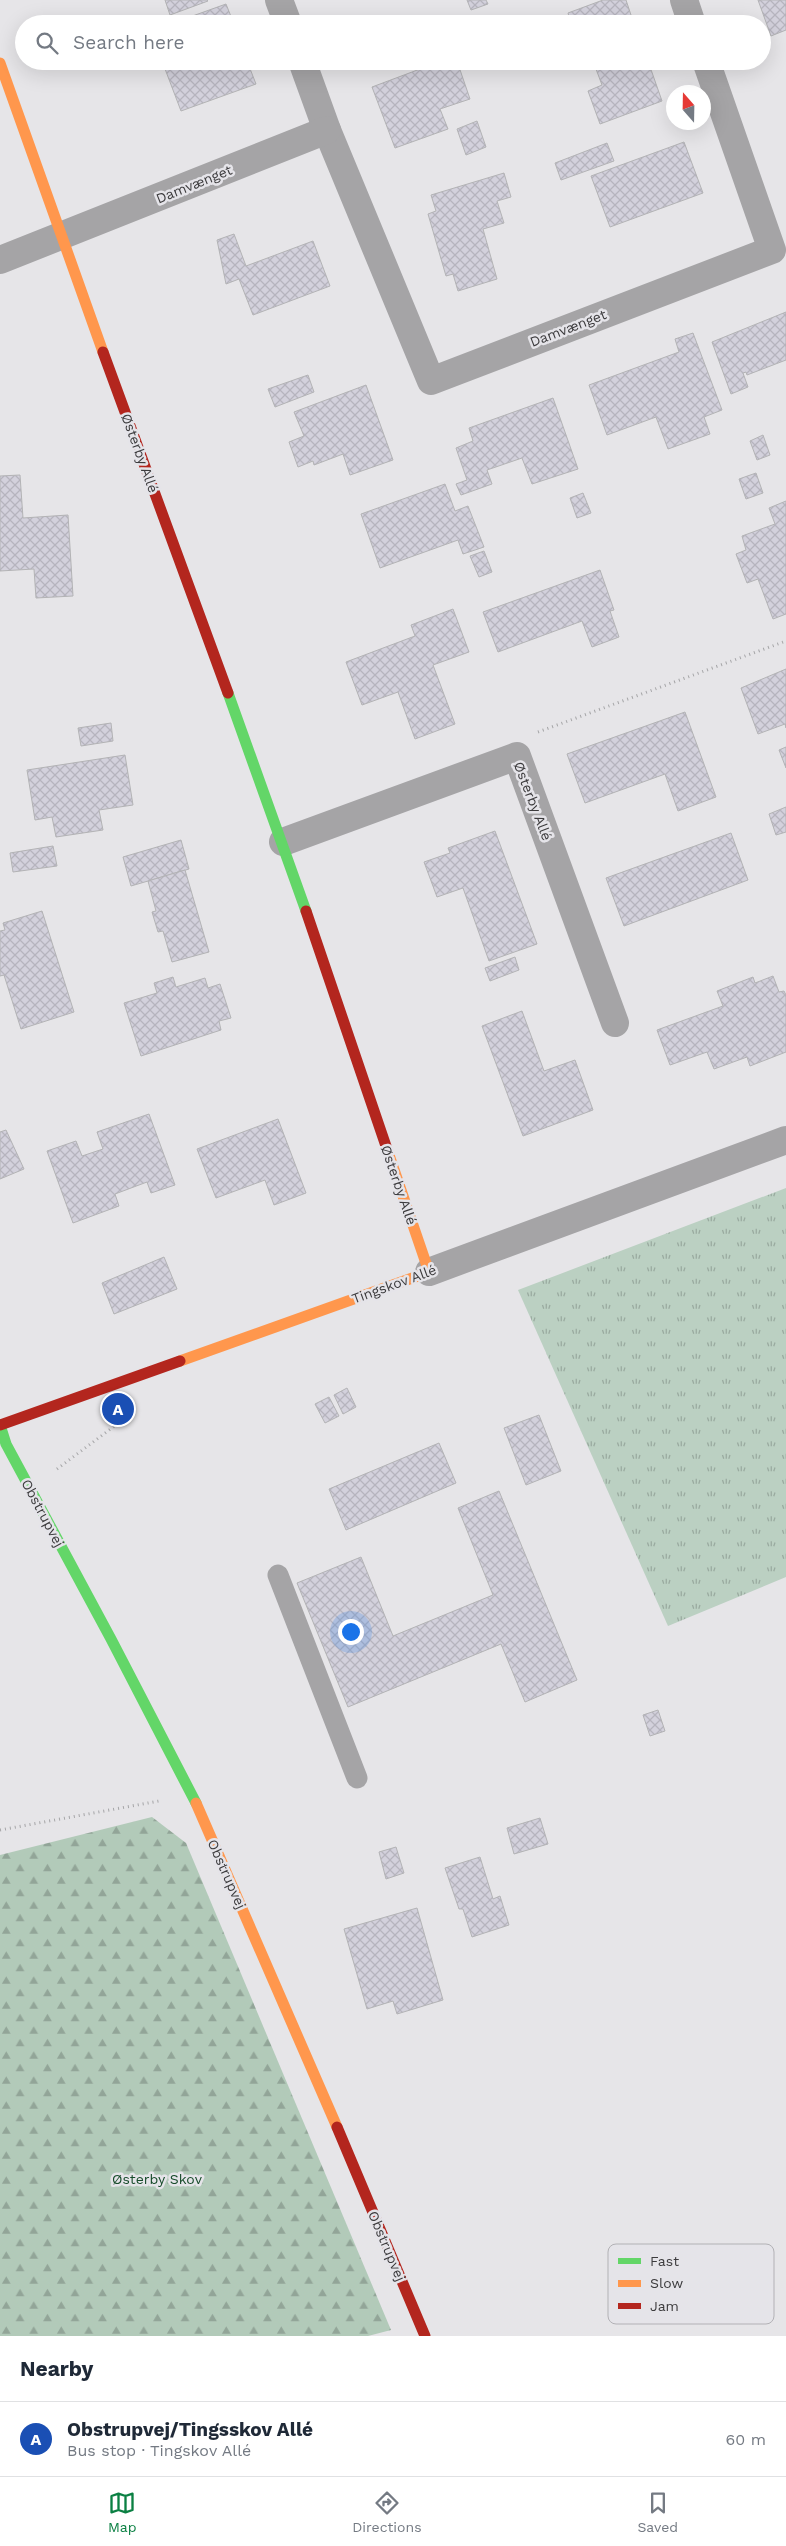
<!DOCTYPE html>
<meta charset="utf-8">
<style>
:root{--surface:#fff;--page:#f2f2f3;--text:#1f2937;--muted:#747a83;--line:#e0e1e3;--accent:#0b8043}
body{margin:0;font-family:"Work Sans",sans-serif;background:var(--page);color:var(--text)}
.compass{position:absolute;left:666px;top:85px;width:45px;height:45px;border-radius:50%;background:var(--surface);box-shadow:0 5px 20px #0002;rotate:340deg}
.you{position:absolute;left:350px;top:1631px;width:18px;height:18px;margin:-12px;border:4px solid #fff;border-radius:50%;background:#1a73e8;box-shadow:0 0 0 8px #1a73e833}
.badge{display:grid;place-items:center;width:32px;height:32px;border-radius:50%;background:var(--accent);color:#fff;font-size:16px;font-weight:700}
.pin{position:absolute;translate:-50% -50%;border:2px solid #fff;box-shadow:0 1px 5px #0006}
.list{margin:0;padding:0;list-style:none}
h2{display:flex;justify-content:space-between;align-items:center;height:65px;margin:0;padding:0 20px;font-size:21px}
h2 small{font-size:16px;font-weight:400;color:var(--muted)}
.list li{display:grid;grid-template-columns:32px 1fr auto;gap:15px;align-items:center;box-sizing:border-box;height:75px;padding:0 20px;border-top:1px solid var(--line)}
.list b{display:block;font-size:19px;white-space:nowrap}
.list p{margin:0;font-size:16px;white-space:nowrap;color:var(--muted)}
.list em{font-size:16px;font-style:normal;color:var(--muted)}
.icon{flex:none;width:28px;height:28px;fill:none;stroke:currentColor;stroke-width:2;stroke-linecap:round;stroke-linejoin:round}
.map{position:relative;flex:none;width:786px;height:2336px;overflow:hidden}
.search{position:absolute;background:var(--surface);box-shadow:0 5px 20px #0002;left:15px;right:15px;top:15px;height:55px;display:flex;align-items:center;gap:12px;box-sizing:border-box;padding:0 18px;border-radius:28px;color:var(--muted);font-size:19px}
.sheet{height:140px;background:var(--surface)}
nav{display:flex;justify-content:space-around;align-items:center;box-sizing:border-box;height:70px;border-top:1px solid var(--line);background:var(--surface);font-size:14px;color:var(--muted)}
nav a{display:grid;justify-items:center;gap:2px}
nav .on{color:var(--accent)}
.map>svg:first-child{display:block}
</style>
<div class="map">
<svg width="786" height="2336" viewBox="0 0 786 2336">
<defs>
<pattern id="grass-tufts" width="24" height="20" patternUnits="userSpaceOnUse" patternTransform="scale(1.25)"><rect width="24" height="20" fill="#bbd0c2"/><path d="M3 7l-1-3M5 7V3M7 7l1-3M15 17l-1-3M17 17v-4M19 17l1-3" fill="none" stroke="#99aa9f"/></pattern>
<pattern id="forest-firs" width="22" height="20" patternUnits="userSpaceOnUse" patternTransform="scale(1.25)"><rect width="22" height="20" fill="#b2cab9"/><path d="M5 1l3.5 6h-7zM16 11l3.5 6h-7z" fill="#92a598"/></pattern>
<pattern id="building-cross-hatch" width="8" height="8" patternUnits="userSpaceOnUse" patternTransform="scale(1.25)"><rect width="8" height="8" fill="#d3d1dc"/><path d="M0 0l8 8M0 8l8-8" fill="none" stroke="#b6b4be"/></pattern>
</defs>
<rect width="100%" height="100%" fill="#e6e5e8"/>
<polygon fill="url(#grass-tufts)" points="786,1188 786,1577 668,1626 518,1290"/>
<polygon fill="url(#forest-firs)" points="152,1817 186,1843 391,2330 368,2336 0,2336 0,1855"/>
<g fill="url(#building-cross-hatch)" stroke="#b3b3b5">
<polygon points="165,0 207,0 208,1 170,15"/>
<polygon points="467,0 486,0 488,4 471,10"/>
<polygon points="603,0 626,0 634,24 571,24 568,13"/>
<polygon points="758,0 786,0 786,30 771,36"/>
<polygon points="226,4 234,24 174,24 173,23"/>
<polygon points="162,61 247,61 256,84 181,111"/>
<polygon points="418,61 457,61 470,99 440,109 448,129 395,148 372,87 420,69"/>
<polygon points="593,61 648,61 662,101 600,124 588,91 602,85"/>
<polygon points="477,121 486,147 466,155 457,129"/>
<polygon points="684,142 703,193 610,227 591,176"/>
<polygon points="607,143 614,161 561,180 555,163"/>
<polygon points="504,173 511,197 497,201 504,223 483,229 497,279 458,291 453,274 446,276 428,214 436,211 431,195"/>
<polygon points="234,234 246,266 313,241 330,286 253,315 239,279 226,284 217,240"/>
<polygon points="786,312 786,360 747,375 746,372 743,373 748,387 731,394 712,342"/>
<polygon points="693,333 722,410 704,417 710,434 668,449 656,417 607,435 589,385 679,352 675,339"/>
<polygon points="308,375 314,392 275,407 268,389"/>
<polygon points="366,385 393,460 350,475 343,454 314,465 313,461 298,467 289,442 304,436 294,412"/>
<polygon points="553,398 578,469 532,484 522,458 487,470 492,484 461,495 456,484 467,480 456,448 473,441 469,428"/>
<polygon points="763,435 770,455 757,460 750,441"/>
<polygon points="756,473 763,493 746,499 739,479"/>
<polygon points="20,475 23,518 68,515 73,596 36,598 34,569 0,571 0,476"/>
<polygon points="445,484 455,511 468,506 484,547 463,554 458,540 380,568 361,514"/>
<polygon points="583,493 591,513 577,518 570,498"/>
<polygon points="786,501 786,614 773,619 758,579 747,583 736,554 746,550 742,536 775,524 769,508"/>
<polygon points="484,551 492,572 479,577 470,556"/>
<polygon points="600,570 614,610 610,611 619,637 592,647 582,621 498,652 483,612"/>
<polygon points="453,609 469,652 433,665 455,724 415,739 398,692 362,705 346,662 415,636 411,625"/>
<polygon points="786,669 786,728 785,724 758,734 741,688"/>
<polygon points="685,712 716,797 678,811 665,774 585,803 567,754"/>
<polygon points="111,723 113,741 81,746 78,728"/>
<polygon points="786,747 786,768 779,750"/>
<polygon points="125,755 133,805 99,810 103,830 56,837 52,817 35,820 27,770"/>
<polygon points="786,807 786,832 776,835 769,814"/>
<polygon points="495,831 537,944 489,961 463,888 437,897 424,862 450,853 448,848"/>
<polygon points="731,833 748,880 624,926 606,878"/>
<polygon points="181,840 189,869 131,886 123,857"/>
<polygon points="53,846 57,866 13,872 10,853"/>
<polygon points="185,870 209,952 172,962 163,931 158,932 152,912 156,911 148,881"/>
<polygon points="42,911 74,1012 21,1029 4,975 0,976 0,931 5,930 3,923"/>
<polygon points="515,957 519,970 490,981 485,968"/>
<polygon points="773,976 779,992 784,991 786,995 786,1052 750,1066 747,1057 714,1069 707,1052 670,1065 657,1030 723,1006 717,991 753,977 755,983"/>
<polygon points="173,977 176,987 205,978 208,988 220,984 231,1018 219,1021 221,1030 141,1056 124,1003 157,993 154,983"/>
<polygon points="522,1011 544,1071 575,1060 593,1110 523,1136 482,1026"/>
<polygon points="149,1114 175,1185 151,1193 147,1182 115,1194 119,1206 73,1223 47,1151 76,1141 82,1156 103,1149 97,1132"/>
<polygon points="278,1119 306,1193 274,1205 265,1180 216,1198 197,1149"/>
<polygon points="6,1130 24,1169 0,1179 0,1132"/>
<polygon points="164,1257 177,1289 114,1314 102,1283"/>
<polygon points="347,1388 356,1407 343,1414 334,1395"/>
<polygon points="329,1397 339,1416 325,1423 315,1404"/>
<polygon points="539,1415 561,1471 526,1485 504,1428"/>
<polygon points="439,1443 456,1483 346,1530 329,1489"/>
<polygon points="499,1491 577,1680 525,1702 501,1644 348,1707 297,1583 361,1557 393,1636 493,1595 458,1508"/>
<polygon points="658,1710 665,1731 650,1736 643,1715"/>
<polygon points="540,1818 548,1844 514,1854 507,1828"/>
<polygon points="396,1847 404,1873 386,1879 379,1852"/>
<polygon points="480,1857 493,1899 500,1896 509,1925 472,1937 463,1909 459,1909 445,1868"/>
<polygon points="417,1908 443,2000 397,2014 393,2001 367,2009 344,1929"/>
</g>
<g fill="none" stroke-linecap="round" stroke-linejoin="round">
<g stroke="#a5a5a7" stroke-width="3" stroke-dasharray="1 4" stroke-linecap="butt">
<polyline points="538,732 786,641"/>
<polyline points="57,1469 128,1416"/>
<polyline points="0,1830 159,1801"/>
</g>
<polyline stroke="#a5a4a6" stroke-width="21" points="278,1575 357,1778"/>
<g stroke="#a5a4a6" stroke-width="28">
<polyline points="279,0 288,24"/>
<polyline points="684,0 692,24"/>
<polyline points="302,61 327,130 431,381 772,250 706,61"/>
<polyline points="0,260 327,130"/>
<polyline points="283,842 517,756 615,1023"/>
<polyline points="429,1272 786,1140"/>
</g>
<g stroke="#63d668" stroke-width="11">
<polyline points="228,693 306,911"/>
<polyline points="0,1425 6,1444 111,1639 196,1803"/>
</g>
<g stroke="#ff974d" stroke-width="11">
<polyline points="0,63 103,352"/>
<polyline points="180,1361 429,1272 388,1152"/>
<polyline points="196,1803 337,2127"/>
</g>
<g stroke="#b3261e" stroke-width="11">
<polyline points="103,352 228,693"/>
<polyline points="306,911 388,1152"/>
<polyline points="0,1425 180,1361"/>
<polyline points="337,2127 425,2336"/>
</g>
</g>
<g text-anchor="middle" stroke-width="5" stroke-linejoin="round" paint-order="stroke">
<g font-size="14" fill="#3c3b3d" stroke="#e5e4e9">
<text transform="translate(194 184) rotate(-22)" y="5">Damvænget</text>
<text transform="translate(568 328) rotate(-21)" y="5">Damvænget</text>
<text transform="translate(140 453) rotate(70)" y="5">Østerby Allé</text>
<text transform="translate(533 801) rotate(69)" y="5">Østerby Allé</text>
<text transform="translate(399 1185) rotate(71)" y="5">Østerby Allé</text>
<text transform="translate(394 1284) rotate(-20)" y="5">Tingskov Allé</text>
<text transform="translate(43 1513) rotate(62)" y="5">Obstrupvej</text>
<text transform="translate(227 1874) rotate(66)" y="5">Obstrupvej</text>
<text transform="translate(387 2246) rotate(67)" y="5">Obstrupvej</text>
</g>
<g font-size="14" fill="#164b2a" stroke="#e5e4e9">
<text x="157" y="2184">Østerby Skov</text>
</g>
</g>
<rect x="608" y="2244" width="166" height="80" rx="8" fill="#e5e4e9" stroke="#b2b1b5" stroke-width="1"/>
<rect x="618" y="2258" width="23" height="6" fill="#63d668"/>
<rect x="618" y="2280" width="23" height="7" fill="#ff974d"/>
<rect x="618" y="2303" width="23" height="6" fill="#b3261e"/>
<g font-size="14" fill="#3c3b3d">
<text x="650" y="2266">Fast</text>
<text x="650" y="2288">Slow</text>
<text x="650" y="2311">Jam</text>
</g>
</svg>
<svg class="compass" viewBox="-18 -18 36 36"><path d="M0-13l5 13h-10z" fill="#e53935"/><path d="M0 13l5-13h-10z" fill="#747a83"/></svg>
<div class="you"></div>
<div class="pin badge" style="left:118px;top:1409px;background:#1a4fb4">A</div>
<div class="search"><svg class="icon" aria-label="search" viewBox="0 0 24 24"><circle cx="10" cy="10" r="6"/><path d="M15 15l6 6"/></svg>Search here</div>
</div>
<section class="sheet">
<h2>Nearby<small></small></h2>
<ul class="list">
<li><span class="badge" style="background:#1a4fb4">A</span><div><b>Obstrupvej/Tingsskov Allé</b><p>Bus stop · Tingskov Allé</p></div><em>60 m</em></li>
</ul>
</section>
<nav>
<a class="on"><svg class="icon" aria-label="map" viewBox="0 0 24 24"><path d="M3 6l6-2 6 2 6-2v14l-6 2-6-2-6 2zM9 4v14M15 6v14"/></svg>Map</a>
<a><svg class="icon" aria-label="directions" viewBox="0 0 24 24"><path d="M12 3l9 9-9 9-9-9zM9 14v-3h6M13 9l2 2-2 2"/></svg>Directions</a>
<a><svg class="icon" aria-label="saved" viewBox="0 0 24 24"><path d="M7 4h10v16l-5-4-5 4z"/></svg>Saved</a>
</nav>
